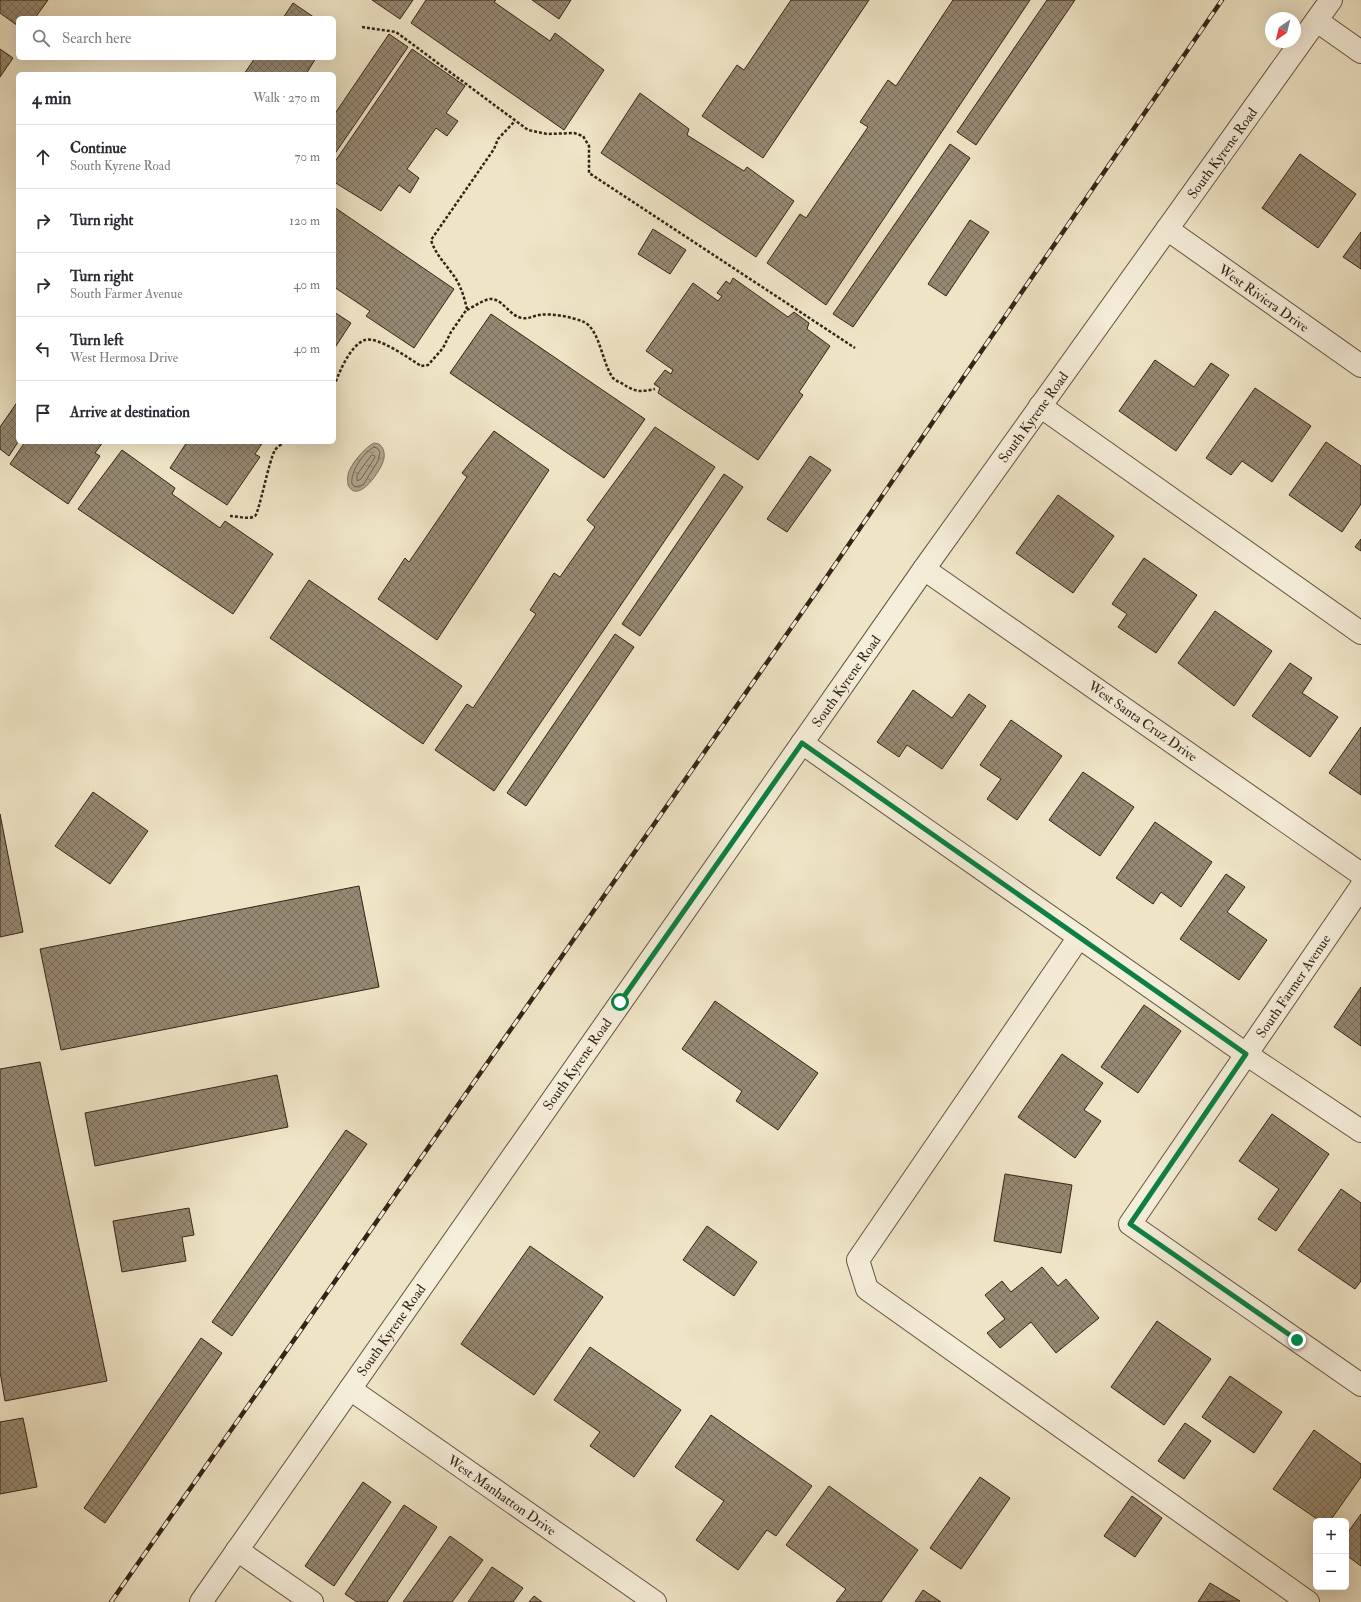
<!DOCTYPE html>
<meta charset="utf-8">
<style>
:root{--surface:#fff;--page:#f7f7f7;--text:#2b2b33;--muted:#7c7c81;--line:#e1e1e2}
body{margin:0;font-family:"IM FELL Double Pica",serif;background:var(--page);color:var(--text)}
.controls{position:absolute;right:12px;bottom:12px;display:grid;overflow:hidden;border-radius:6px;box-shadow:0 4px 16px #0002}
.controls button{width:36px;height:36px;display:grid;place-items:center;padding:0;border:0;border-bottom:1px solid var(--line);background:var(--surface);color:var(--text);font:20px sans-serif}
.compass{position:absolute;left:1265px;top:12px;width:36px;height:36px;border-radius:50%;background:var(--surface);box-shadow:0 4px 16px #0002;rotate:215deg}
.stop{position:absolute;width:12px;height:12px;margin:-9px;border:3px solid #0b8043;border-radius:50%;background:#fff}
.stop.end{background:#0b8043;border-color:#fff;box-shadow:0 1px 4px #0008}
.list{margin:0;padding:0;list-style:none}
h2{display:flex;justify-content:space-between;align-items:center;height:52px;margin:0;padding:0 16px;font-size:17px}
h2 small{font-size:13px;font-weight:400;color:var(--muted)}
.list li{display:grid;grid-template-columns:26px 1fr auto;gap:12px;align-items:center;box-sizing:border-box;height:64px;padding:0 16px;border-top:1px solid var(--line)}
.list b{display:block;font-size:15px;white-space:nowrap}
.list p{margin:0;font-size:13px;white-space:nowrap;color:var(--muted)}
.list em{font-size:13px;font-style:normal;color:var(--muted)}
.icon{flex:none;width:22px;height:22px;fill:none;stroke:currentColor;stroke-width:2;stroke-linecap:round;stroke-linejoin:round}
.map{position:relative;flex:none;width:1361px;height:1602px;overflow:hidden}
.search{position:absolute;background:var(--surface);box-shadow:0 4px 16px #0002;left:16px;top:16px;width:320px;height:44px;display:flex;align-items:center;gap:10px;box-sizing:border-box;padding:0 14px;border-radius:6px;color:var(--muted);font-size:15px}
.panel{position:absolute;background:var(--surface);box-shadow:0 4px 16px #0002;left:16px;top:72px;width:320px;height:372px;border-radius:6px}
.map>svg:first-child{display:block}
</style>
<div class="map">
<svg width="1361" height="1602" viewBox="0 0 1361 1602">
<defs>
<pattern id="water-ripples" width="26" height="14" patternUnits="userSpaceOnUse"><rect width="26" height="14" fill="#b0a38a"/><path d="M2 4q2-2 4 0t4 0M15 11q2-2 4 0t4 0" fill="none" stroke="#908570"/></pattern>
<pattern id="building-cross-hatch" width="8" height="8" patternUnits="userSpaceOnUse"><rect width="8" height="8" fill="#968872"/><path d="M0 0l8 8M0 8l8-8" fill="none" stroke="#7b6f5d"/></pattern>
</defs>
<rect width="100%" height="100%" fill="#efe5c6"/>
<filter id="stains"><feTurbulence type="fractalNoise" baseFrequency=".005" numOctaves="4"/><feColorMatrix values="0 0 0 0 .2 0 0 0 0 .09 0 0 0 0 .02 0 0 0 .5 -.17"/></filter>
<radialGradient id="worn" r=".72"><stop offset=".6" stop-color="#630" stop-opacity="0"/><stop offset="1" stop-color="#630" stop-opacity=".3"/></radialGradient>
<path fill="url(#water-ripples)" stroke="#7f705c" d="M 374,443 L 379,444 C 383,447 385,452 384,458 C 383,468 358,506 348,485 C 348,482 347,479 348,475 C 349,466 365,447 374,443 Z"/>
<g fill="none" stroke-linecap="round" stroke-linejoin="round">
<g stroke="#726450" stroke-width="1">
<path d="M 374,447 L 377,448 L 380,452 L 378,461 L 363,485 L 355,487 L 352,484 C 350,472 363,453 374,447 Z"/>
<polygon points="372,455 375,456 374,459 361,479 357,481 357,475"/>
</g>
</g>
<g fill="url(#building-cross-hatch)" stroke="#352416">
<polygon points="0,0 48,0 35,18 18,18 18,26 0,13"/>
<polygon points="372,0 413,0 400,19"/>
<polygon points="426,0 496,0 494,2 550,41 555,33 604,70 564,130 411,23"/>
<polygon points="532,0 571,0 559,19"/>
<polygon points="791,0 869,0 763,158 702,116 737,65 744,70"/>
<polygon points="953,0 1030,0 826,305 767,263 800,214 806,218 868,127 860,122 888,80 896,86"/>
<polygon points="1047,0 1075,0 976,145 957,132"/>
<polygon points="293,3 315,18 283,18"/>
<polygon points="389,34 408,47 334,155 334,115"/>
<polygon points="0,49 13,58 0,77"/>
<polygon points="412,49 465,86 446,113 458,121 447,136 436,128 407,169 419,178 410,193 399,185 381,211 334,182 334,163"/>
<polygon points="255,58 316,58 306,74 244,74"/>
<polygon points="640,93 689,129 687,135 744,171 747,167 794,201 756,257 601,153"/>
<polygon points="950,144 970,158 853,327 833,314"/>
<polygon points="1300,154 1356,194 1318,248 1262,208"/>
<polygon points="334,207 454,289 414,348 366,316 370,311 334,287"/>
<polygon points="970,220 989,232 946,296 928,284"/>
<polygon points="653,229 686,250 670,274 638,254"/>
<polygon points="1361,232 1361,269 1343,257"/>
<polygon points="733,278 788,317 794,312 809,323 807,329 830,346 799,392 803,395 758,460 658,393 660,388 654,384 665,370 671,374 673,370 646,351 693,283 718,301 722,296 717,293 726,281 730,284"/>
<polygon points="334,312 351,323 334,349"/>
<polygon points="491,314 645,419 604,478 450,373"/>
<polygon points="1155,360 1194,387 1211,363 1229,375 1176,451 1119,411"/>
<polygon points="1255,388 1311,426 1272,482 1242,461 1231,475 1206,458"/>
<polygon points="18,401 18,442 9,456 0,449 0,427"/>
<polygon points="655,427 715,467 494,791 435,750 467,704 473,708 536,614 530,610 554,573 560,577 595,527 587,520"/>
<polygon points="494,431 549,470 437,640 378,599 405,558 409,562 467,477 462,473"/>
<polygon points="25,442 103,442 95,453 100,456 68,504 10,464"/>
<polygon points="187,442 263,442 255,454 260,457 227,505 170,468"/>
<polygon points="1326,442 1361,466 1361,504 1342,532 1289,495"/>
<polygon points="122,450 175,488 172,494 220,528 225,521 273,554 233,614 78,509"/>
<polygon points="810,456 831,470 787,532 767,519"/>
<polygon points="724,474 743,487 640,636 622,624"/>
<polygon points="1058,495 1114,536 1073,593 1016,553"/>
<polygon points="1361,539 1361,551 1355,547"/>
<polygon points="1144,558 1197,595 1156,653 1118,627 1127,614 1112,604"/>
<polygon points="309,580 462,686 423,744 270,638"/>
<polygon points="1215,611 1272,651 1234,706 1178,663"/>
<polygon points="615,634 634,647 526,806 507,793"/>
<polygon points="1290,663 1312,678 1302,693 1338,717 1310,757 1252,716"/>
<polygon points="913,690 952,718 969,694 986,706 942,769 907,745 899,757 877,742"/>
<polygon points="1011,720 1062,756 1017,820 987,799 1001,779 980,765"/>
<polygon points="1361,727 1361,795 1329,773"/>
<polygon points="1083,772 1134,807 1100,856 1049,820"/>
<polygon points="93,792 148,831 110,884 55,846"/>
<polygon points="0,814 23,932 0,937"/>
<polygon points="1155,822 1212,862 1181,907 1161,892 1153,904 1116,878"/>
<polygon points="1226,874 1245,887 1227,912 1267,940 1239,980 1180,939"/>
<polygon points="359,886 379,987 61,1050 40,949"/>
<polygon points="1361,987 1361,1046 1334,1027"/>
<polygon points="715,1001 818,1073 778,1130 736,1101 742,1091 682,1049"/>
<polygon points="1144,1005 1181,1031 1138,1093 1101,1067"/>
<polygon points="1062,1054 1103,1083 1084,1110 1101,1121 1075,1158 1018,1117"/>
<polygon points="40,1062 107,1381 5,1401 0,1372 0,1069"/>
<polygon points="277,1075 288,1127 95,1166 85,1113"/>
<polygon points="1272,1114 1329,1154 1276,1231 1258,1219 1279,1189 1239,1161"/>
<polygon points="346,1130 367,1144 232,1336 212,1322"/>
<polygon points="1005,1174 1072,1185 1061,1253 994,1241"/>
<polygon points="1341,1189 1361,1203 1361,1281 1355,1289 1298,1250"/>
<polygon points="189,1208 194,1235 182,1237 186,1261 122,1272 113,1221"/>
<polygon points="707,1226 757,1262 734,1296 683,1260"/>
<polygon points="530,1246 603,1297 534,1395 461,1344"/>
<polygon points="1042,1267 1058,1286 1066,1279 1099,1318 1056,1353 1031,1322 1000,1348 987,1333 1005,1319 985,1295 1002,1281 1011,1292"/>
<polygon points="1157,1321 1211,1359 1164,1425 1111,1387"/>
<polygon points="201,1338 222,1353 105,1523 84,1508"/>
<polygon points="590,1347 681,1410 634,1477 590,1446 600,1432 554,1400"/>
<polygon points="1230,1376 1282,1412 1254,1453 1202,1417"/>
<polygon points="711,1415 812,1486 776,1536 767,1530 738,1570 696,1540 724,1501 675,1467"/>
<polygon points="23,1418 37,1487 0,1494 0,1422"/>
<polygon points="1185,1423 1211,1441 1184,1479 1158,1461"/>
<polygon points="1314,1430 1361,1464 1361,1477 1330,1521 1320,1521 1273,1489"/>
<polygon points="980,1477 1010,1498 961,1569 930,1548"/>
<polygon points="363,1482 391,1502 334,1586 305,1566"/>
<polygon points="829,1486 918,1550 881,1602 836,1602 846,1589 786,1545"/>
<polygon points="1132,1496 1162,1518 1135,1557 1104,1536"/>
<polygon points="404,1505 437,1527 387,1602 357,1602 345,1594"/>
<polygon points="1361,1514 1361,1566 1346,1555 1346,1535"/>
<polygon points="450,1536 483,1560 452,1602 403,1602"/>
<polygon points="492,1567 523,1588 513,1602 468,1602"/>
<polygon points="1210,1583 1240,1601 1198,1602"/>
<polygon points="923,1590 941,1602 915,1602"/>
<polygon points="534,1596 542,1602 529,1602"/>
</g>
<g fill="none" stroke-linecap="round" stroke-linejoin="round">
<defs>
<g id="minor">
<polyline points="1317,21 1361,52"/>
<polyline points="1167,229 1361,366"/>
<polyline points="1040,406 1361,633"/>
<polyline points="924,569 1361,874"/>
<polyline points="802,743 1246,1054 1361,1131"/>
<polyline points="1361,887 1130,1224 1361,1385"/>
<polyline points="1079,937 858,1260 867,1289 1308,1602"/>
<polyline points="350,1389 655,1602"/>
<polyline points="237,1550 312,1602"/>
<polyline points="201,1602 924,569 1331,0"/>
</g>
</defs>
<use href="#minor" stroke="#645442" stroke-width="24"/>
<g stroke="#352416" stroke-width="2.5" stroke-dasharray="3 2" stroke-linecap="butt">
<polyline points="362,27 396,32 528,130 547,134 574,133 583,136 589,146 589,173 855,348"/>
<path d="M 467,310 C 473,307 480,302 486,300 C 501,294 508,316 522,318 C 529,319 533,316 539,315 C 552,313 572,317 584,322 C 600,330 602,363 613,378 C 616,381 622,383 626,386 C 630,388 635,391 640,391 C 645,391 650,390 655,389"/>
<path d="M 334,386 C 339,373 350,345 365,340 C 378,336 410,359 421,366 L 428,365 L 443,348 L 451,332 L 467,309 C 464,296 460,283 451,272 C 443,261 435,253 431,240 L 494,149 L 498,139 L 515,121"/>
<path d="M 230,516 C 237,516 249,520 255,516 C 259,513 269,460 275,450 C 277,447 282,444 284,442"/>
</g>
<use href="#minor" stroke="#f5eeda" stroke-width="22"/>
<defs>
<polyline id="rail" points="111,1602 819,588 1222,0"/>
</defs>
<use href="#rail" stroke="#352416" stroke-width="4.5"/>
<use href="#rail" stroke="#f5eeda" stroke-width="3" stroke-dasharray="9" stroke-linecap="butt"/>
</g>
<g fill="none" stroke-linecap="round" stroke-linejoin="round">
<polyline stroke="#0b8043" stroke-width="5" points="620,1002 802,743 1246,1054 1130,1224 1297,1340"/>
</g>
<g text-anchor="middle" stroke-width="3" stroke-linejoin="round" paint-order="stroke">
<g font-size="14" fill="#352416" stroke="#f5eeda">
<text transform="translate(1222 153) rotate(-54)" y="5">South Kyrene Road</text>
<text transform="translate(1264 298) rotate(35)" y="5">West Riviera Drive</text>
<text transform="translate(1033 417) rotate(-54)" y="5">South Kyrene Road</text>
<text transform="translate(846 681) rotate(-55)" y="5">South Kyrene Road</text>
<text transform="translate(1143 721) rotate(35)" y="5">West Santa Cruz Drive</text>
<text transform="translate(1293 986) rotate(-56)" y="5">South Farmer Avenue</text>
<text transform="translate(577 1064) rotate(-55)" y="5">South Kyrene Road</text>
<text transform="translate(391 1330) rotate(-55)" y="5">South Kyrene Road</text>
<text transform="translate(502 1495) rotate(35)" y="5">West Manhatton Drive</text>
</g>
</g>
<rect width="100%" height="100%" filter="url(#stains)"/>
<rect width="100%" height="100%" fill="url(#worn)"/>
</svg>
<div class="controls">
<button>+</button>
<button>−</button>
</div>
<svg class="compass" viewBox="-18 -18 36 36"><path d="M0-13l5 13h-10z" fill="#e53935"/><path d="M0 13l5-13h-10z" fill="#7c7c81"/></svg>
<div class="stop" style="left:620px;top:1002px"></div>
<div class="stop end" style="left:1297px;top:1340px"></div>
<div class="search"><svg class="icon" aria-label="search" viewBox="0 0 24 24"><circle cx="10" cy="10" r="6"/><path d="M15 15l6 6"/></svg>Search here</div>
<section class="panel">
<h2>4 min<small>Walk · 270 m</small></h2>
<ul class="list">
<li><svg class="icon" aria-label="ahead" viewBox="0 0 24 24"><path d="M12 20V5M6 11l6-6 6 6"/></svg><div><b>Continue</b><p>South Kyrene Road</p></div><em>70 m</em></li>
<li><svg class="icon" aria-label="right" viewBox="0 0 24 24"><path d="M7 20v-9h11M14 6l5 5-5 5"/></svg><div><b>Turn right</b></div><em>120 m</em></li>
<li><svg class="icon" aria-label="right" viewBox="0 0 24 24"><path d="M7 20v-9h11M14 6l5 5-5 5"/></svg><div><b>Turn right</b><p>South Farmer Avenue</p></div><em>40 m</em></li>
<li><svg class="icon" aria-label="left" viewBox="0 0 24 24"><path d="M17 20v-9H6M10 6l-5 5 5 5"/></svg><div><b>Turn left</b><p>West Hermosa Drive</p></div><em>40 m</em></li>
<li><svg class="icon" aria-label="arrive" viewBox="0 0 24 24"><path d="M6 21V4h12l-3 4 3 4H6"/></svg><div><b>Arrive at destination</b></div></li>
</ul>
</section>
</div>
